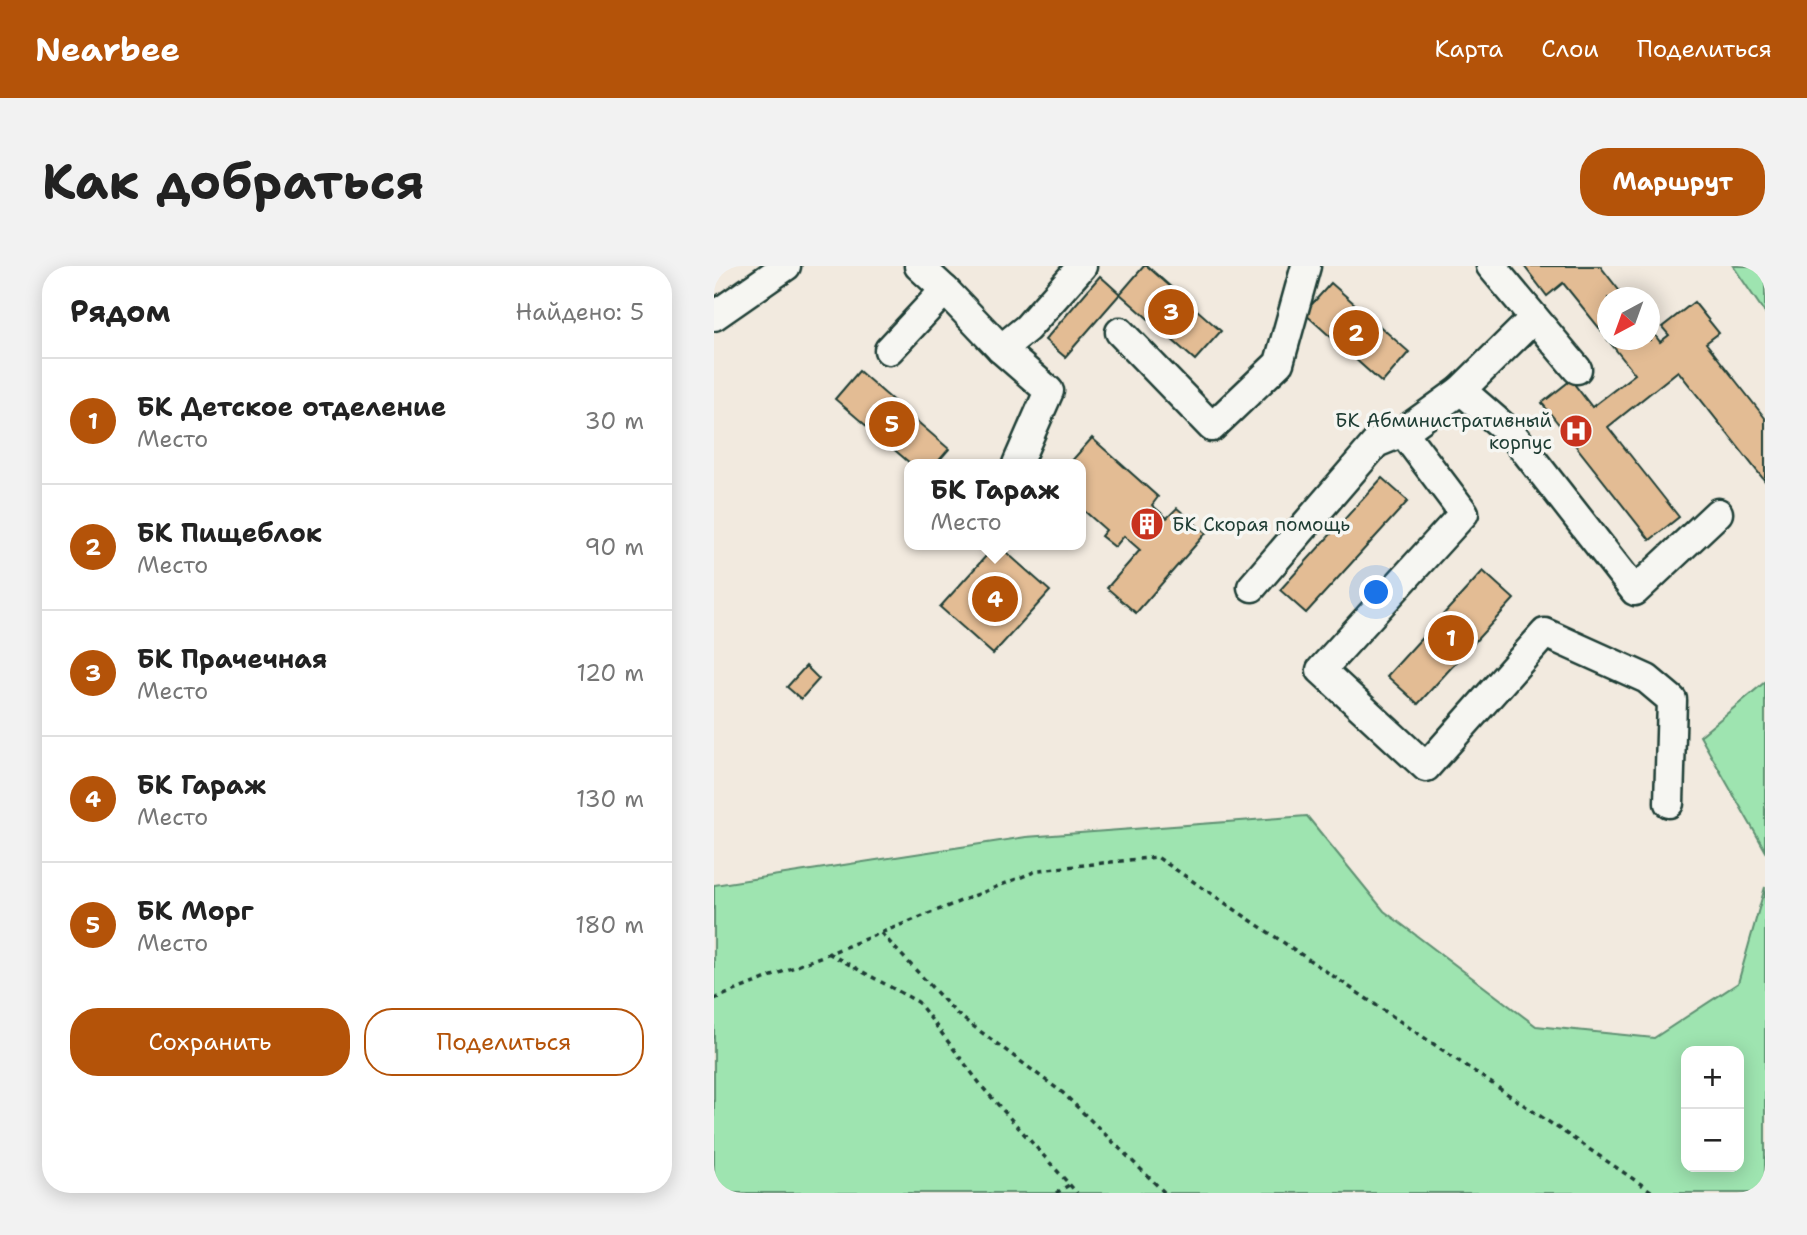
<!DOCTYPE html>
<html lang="ru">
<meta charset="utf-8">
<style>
:root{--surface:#fff;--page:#f2f2f2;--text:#222;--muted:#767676;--line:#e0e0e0;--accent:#b45309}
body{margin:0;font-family:"Shantell Sans",sans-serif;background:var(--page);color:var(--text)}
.controls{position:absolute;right:21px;bottom:21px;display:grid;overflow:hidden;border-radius:14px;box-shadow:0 4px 18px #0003}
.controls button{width:63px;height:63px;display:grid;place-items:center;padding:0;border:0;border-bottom:2px solid var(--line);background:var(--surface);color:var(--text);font:35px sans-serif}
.compass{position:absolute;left:883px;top:21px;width:63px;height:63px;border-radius:50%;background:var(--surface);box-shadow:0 4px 18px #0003;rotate:221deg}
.you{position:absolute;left:663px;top:327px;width:24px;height:24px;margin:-18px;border:5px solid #fff;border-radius:50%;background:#1a73e8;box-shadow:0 0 0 10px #1a73e833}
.badge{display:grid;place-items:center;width:46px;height:46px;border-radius:50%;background:var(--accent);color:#fff;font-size:23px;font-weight:700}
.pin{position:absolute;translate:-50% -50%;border:4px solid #fff;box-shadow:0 2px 7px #0006}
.popup{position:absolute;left:190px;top:193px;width:182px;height:91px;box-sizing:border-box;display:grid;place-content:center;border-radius:14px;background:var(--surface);filter:drop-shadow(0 2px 5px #0005);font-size:23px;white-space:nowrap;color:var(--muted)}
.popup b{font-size:26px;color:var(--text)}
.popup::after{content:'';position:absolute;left:50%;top:100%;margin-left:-14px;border:14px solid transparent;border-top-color:var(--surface)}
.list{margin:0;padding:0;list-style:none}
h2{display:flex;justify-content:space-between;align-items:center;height:91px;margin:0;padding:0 28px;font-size:30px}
h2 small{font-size:23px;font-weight:400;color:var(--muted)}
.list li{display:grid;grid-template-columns:46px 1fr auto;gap:21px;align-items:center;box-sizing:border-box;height:126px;padding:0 28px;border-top:2px solid var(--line)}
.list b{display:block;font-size:26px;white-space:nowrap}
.list p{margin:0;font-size:23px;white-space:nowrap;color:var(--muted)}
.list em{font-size:23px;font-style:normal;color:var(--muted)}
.actions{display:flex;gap:14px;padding:21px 28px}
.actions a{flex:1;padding:16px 0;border:2px solid var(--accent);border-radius:28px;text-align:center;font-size:24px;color:var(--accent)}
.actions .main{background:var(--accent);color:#fff}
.map{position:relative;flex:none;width:1051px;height:927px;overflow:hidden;border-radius:28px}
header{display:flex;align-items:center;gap:42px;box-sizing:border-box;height:98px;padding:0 35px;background:var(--accent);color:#fff}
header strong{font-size:33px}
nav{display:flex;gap:38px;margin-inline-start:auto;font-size:24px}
.intro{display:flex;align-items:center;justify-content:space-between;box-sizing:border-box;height:168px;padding:0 42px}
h1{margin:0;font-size:49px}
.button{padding:18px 32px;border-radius:28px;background:var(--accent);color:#fff;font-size:24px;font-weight:700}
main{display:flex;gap:42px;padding:0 42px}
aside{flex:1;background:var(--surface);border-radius:28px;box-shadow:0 4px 18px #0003}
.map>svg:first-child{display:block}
</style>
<header>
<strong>Nearbee</strong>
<nav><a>Карта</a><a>Слои</a><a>Поделиться</a></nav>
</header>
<div class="intro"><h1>Как добраться</h1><a class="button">Маршрут</a></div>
<main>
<aside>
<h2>Рядом<small>Найдено: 5</small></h2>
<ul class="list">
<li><span class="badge">1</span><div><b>БК Детское отделение</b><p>Место</p></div><em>30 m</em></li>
<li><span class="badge">2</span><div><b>БК Пищеблок</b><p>Место</p></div><em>90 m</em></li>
<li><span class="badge">3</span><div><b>БК Прачечная</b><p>Место</p></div><em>120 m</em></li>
<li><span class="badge">4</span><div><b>БК Гараж</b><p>Место</p></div><em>130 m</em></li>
<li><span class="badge">5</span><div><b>БК Морг</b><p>Место</p></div><em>180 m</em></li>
</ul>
<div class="actions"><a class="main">Сохранить</a><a>Поделиться</a></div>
</aside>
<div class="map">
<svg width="1051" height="927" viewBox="0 0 1051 927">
<rect width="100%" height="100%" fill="#f2eadf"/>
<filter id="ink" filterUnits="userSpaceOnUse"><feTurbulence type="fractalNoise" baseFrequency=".0143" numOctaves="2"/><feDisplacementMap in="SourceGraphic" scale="14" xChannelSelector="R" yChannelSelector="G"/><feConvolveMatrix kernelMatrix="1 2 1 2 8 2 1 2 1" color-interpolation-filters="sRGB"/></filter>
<g filter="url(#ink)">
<g fill="#9ee4b0" stroke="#5e9072" stroke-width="2" fill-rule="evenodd">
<polygon points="1019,0 1051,0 1051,47"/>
<polygon points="1051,416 1051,584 986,470"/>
<path d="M 593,550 L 670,645 L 822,760 L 940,772 L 1024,717 L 1051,621 L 1051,927 L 0,927 L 0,619 L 312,571 ZM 1025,785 L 1025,901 L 972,901 L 972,785 Z"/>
</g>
<g fill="#e3bc94" stroke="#1f3d34" stroke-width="2">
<polygon points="430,0 433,0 507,65 481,94 406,28 351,91 331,74 386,10 406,28"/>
<polygon points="810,0 886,0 911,32 894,32 894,73 849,17 833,30"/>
<polygon points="617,17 695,86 668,117 590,47"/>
<polygon points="980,36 1005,67 992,77 1051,152 1051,215 964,105 894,161 965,251 936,274 828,137 857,114 878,141 921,108 894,74 936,74 936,62 946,76 955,69 948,61"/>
<polygon points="145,105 235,183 222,198 197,198 121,133"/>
<polygon points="378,172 444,231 438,239 453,252 463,242 492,267 422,347 393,322 426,284 410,270 401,281 387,270 392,264 367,242 367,198 355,198"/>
<polygon points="668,212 694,235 592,347 566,324"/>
<polygon points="282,279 284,279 336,325 279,388 226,341"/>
<polygon points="769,305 800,333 704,438 673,410"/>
<polygon points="92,400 105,413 87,433 73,421"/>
</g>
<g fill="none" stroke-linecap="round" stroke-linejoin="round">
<defs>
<g id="minor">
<polyline points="205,0 231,24 287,83 313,62 368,0"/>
<polyline points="777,0 863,103"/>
<polyline points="0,50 72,0"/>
<polyline points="820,52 747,124 799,169 921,325 1004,247"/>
<polyline points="406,66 498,161 565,97 592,0"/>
<polyline points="287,83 335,125 303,198"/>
<polyline points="175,84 231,24"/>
<polyline points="689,166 750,247 607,404 712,501 831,367 933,413 958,434 955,537"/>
<polyline points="538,321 662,177 689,166 747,124"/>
</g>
</defs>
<use href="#minor" stroke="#1f3d34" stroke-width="33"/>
<g stroke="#1f3d34" stroke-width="3.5" stroke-dasharray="5 5" stroke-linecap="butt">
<polyline points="167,667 243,748 349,827 451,927"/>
<polyline points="114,687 204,736 270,823 363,927"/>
<polyline points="0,733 325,604 443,591 940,927"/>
<polyline points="342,927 355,919"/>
</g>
<use href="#minor" stroke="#f6f6f2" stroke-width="28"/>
</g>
</g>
<defs>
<symbol id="hospital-disc" viewBox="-11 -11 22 22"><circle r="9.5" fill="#c8321e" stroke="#f6f6f2"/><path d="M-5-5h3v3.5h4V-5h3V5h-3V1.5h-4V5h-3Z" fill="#fff"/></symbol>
<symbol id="building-disc" viewBox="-11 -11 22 22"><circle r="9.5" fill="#c8321e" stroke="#f6f6f2"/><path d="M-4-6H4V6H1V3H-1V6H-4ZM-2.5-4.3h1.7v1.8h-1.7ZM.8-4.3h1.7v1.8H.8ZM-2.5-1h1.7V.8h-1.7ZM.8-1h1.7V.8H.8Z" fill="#fff"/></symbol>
</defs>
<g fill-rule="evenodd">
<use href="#hospital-disc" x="843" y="146" width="38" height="38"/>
<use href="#building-disc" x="414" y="239" width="38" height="38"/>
</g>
<g text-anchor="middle" stroke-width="7" stroke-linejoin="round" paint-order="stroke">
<g font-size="19" fill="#1f3d34" stroke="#f6f6f2" text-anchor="end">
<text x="838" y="161">БК Абминистративный<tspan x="838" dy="22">корпус</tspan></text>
<text x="458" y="265" text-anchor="start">БК Скорая помощь</text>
</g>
</g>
</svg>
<div class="controls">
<button>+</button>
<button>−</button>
</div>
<svg class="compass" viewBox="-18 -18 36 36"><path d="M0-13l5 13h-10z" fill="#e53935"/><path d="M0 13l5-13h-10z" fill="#767676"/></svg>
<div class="you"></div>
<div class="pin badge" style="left:737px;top:372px">1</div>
<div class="pin badge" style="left:642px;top:67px">2</div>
<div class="pin badge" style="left:457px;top:46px">3</div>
<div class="pin badge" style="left:281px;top:333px">4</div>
<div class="popup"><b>БК Гараж</b>Место</div>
<div class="pin badge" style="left:178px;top:158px">5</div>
</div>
</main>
